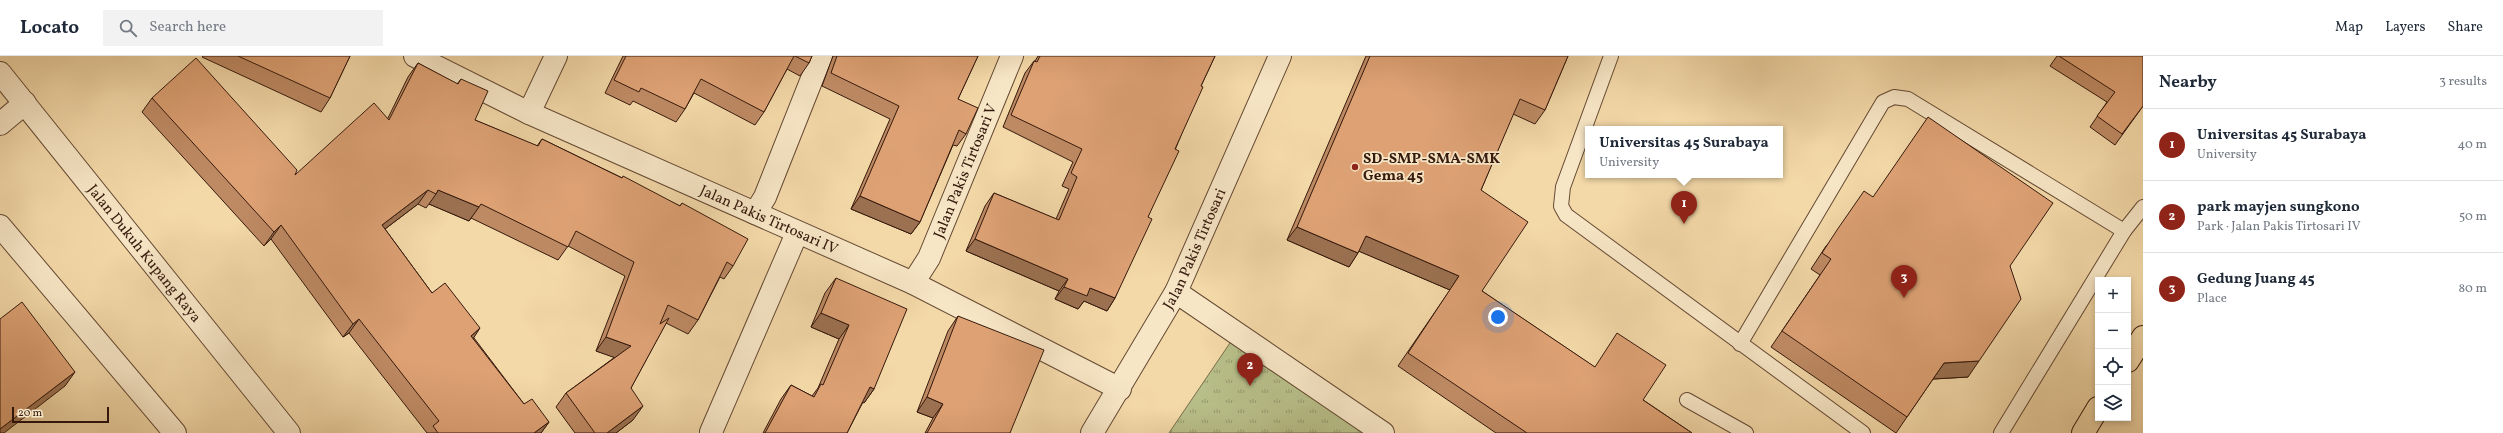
<!DOCTYPE html>
<meta charset="utf-8">
<style>
:root{--surface:#fff;--page:#f2f2f3;--text:#1f2937;--muted:#747a83;--line:#e0e1e3;--accent:#8f2418}
body{margin:0;font-family:Vollkorn,serif;background:var(--page);color:var(--text)}
.controls{position:absolute;right:12px;bottom:12px;display:grid;overflow:hidden;border-radius:0px;box-shadow:0 2px 6px #0003}
.controls button{width:36px;height:36px;display:grid;place-items:center;padding:0;border:0;border-bottom:1px solid var(--line);background:var(--surface);color:var(--text);font:20px sans-serif}
.scale{position:absolute;left:12px;bottom:10px;width:97px;box-sizing:border-box;padding-left:4px;border:2px solid #35190c;border-top:0;font-size:11px;line-height:14px;white-space:nowrap;color:#35190c;-webkit-text-stroke:3px #f7e6c6;paint-order:stroke}
.you{position:absolute;left:1498px;top:261px;width:14px;height:14px;margin:-10px;border:3px solid #fff;border-radius:50%;background:#1a73e8;box-shadow:0 0 0 6px #1a73e833}
.badge{display:grid;place-items:center;width:26px;height:26px;border-radius:50%;background:var(--accent);color:#fff;font-size:13px;font-weight:700}
.pin{position:absolute;translate:-50% -33px;filter:drop-shadow(0 1px 2px #0008)}
.pin::after{content:'';position:absolute;top:21px;width:14px;height:12px;background:inherit;clip-path:polygon(0 0,100% 0,50% 100%)}
.popup{position:absolute;left:1585px;top:70px;width:198px;height:52px;box-sizing:border-box;display:grid;place-content:center;border-radius:0px;background:var(--surface);filter:drop-shadow(0 1px 3px #0005);font-size:13px;white-space:nowrap;color:var(--muted)}
.popup b{font-size:15px;color:var(--text)}
.popup::after{content:'';position:absolute;left:50%;top:100%;margin-left:-8px;border:8px solid transparent;border-top-color:var(--surface)}
.list{margin:0;padding:0;list-style:none}
h2{display:flex;justify-content:space-between;align-items:center;height:52px;margin:0;padding:0 16px;font-size:17px}
h2 small{font-size:13px;font-weight:400;color:var(--muted)}
.list li{display:grid;grid-template-columns:26px 1fr auto;gap:12px;align-items:center;box-sizing:border-box;height:72px;padding:0 16px;border-top:1px solid var(--line)}
.list b{display:block;font-size:15px;white-space:nowrap}
.list p{margin:0;font-size:13px;white-space:nowrap;color:var(--muted)}
.list em{font-size:13px;font-style:normal;color:var(--muted)}
.icon{flex:none;width:22px;height:22px;fill:none;stroke:currentColor;stroke-width:2;stroke-linecap:round;stroke-linejoin:round}
.map{position:relative;flex:none;width:2143px;height:377px;overflow:hidden}
header{display:flex;align-items:center;gap:24px;box-sizing:border-box;height:56px;padding:0 20px;background:var(--surface);border-bottom:1px solid var(--line)}
header strong{font-size:19px}
nav{display:flex;gap:22px;margin-inline-start:auto;font-size:14px}
.search{width:280px;height:36px;background:var(--page);display:flex;align-items:center;gap:10px;box-sizing:border-box;padding:0 14px;border-radius:0px;color:var(--muted);font-size:15px}
main{display:flex}
aside{flex:1;background:var(--surface)}
.map>svg:first-child{display:block}
</style>
<header>
<strong>Locato</strong>
<div class="search"><svg class="icon" aria-label="search" viewBox="0 0 24 24"><circle cx="10" cy="10" r="6"/><path d="M15 15l6 6"/></svg>Search here</div>
<nav><a>Map</a><a>Layers</a><a>Share</a></nav>
</header>
<main>
<div class="map">
<svg width="2143" height="377" viewBox="0 0 2143 377">
<defs>
<pattern id="grass-tufts" width="24" height="20" patternUnits="userSpaceOnUse"><rect width="24" height="20" fill="#b8bf89"/><path d="M3 7l-1-3M5 7V3M7 7l1-3M15 17l-1-3M17 17v-4M19 17l1-3" fill="none" stroke="#969a6e"/></pattern>
</defs>
<rect width="100%" height="100%" fill="#f3d8a8"/>
<filter id="stains"><feTurbulence type="fractalNoise" baseFrequency=".005" numOctaves="4"/><feColorMatrix values="0 0 0 0 .2 0 0 0 0 .09 0 0 0 0 .02 0 0 0 .5 -.17"/></filter>
<radialGradient id="worn" r=".72"><stop offset=".6" stop-color="#630" stop-opacity="0"/><stop offset="1" stop-color="#630" stop-opacity=".3"/></radialGradient>
<polygon fill="url(#grass-tufts)" stroke="#766c4a" points="1232,284 1366,377 1169,377"/>
<g fill="none" stroke-linecap="round" stroke-linejoin="round">
<defs>
<g id="lane">
<polyline points="1611,0 1563,131 1561,150 1566,159 1863,377"/>
<polyline points="1740,288 1883,46 1894,41 1908,43 2124,175"/>
<polyline points="1687,344 1746,377"/>
<polyline points="2001,377 2124,175 2143,151"/>
</g>
<g id="street">
<path id="s1" d="M 415,0 L 529,57 L 913,227 L 1120,333"/>
<path id="s2" d="M 0,17 L 289,377"/>
<polyline points="529,57 556,0"/>
<polyline points="0,68 25,47"/>
<polyline points="755,157 765,141 821,0"/>
<polyline points="0,170 175,377"/>
<path id="s3" d="M 913,227 L 929,202 L 1012,0"/>
<polyline points="1176,236 1383,377"/>
<polyline points="711,376 797,177"/>
<path id="s4" d="M 1092,377 L 1176,236 L 1280,0"/>
</g>
<g id="primary">
<polyline points="2128,305 2143,281"/>
<polyline points="2083,377 2098,352"/>
</g>
</defs>
<use href="#lane" stroke="#644933" stroke-width="16"/>
<use href="#street" stroke="#644933" stroke-width="24"/>
<use href="#primary" stroke="#35190c" stroke-width="24"/>
<use href="#lane" stroke="#f7e6c6" stroke-width="14"/>
<use href="#street" stroke="#f7e6c6" stroke-width="22"/>
<use href="#primary" stroke="#f3d8a8" stroke-width="22"/>
</g>
<g fill="#be8a64" stroke="#35190c">
<polygon points="203,0 350,0 330,42 321,56 202,1"/>
<polygon points="623,0 812,0 809,7 800,20 787,13 764,56 755,69 694,37 685,53 676,66 633,45 630,49 605,37"/>
<polygon points="833,0 978,0 958,43 966,78 957,90 953,89 920,166 911,178 851,153 890,63 822,30"/>
<polygon points="1038,0 1215,0 1201,30 1115,242 1107,255 1084,245 1078,253 1055,243 1059,235 966,195 985,150 994,137 1056,163 1069,133 1062,130 1073,106 1003,71 1025,17 1034,5 1035,5"/>
<polygon points="1366,0 1568,0 1545,54 1535,68 1513,58 1481,134 1482,235 1692,377 1496,377 1398,310 1450,234 1359,195 1349,211 1287,184"/>
<polygon points="2057,0 2143,0 2143,50 2115,89 2090,71 2107,46 2050,10"/>
<polygon points="418,7 457,28 461,23 475,64 537,90 542,83 680,150 682,147 733,210 724,223 720,221 698,264 688,278 666,267 631,332 633,364 616,377 575,377 556,351 566,337 615,301 596,295 625,220 568,190 558,204 471,162 469,165 429,148 426,152 418,148 385,173 432,237 474,282 524,348 549,366 541,377 427,377 349,277 343,281 271,183 264,190 142,56 152,42 295,119 388,62 408,21"/>
<polygon points="1873,141 2010,210 1968,321 1933,323 1896,377 1771,291 1820,219 1811,213 1826,190"/>
<polygon points="836,222 874,333 864,347 863,346 847,377 763,377 781,343 791,329 812,340 818,332 839,283 811,271 825,237"/>
<polygon points="958,260 1010,377 925,377 933,362 917,356 948,275"/>
</g>
<g fill="#9b7151" stroke="#35190c">
<polygon points="428,134 418,148 373,182 382,169"/>
<polygon points="438,134 479,151 469,165 429,148 436,138"/>
<polygon points="860,140 920,166 911,178 851,153"/>
<polygon points="281,169 271,183 264,190 274,176"/>
<polygon points="1297,171 1358,197 1349,211 1287,184"/>
<polygon points="1366,180 1459,220 1450,234 1356,194"/>
<polygon points="975,183 1068,223 1059,235 966,195"/>
<polygon points="1064,231 1090,232 1115,242 1107,255 1084,245 1078,253 1055,243"/>
<polygon points="821,257 849,269 839,283 811,271"/>
<polygon points="359,263 349,277 343,281 353,268"/>
<polygon points="480,272 471,286 471,280"/>
<polygon points="606,281 631,290 621,304 596,295"/>
<polygon points="1979,305 1968,321 1933,323 1944,307"/>
<polygon points="75,316 65,330 4,377 0,377 0,373"/>
<polygon points="870,331 874,333 864,347 860,345"/>
<polygon points="927,341 943,348 933,362 917,356"/>
<polygon points="643,350 633,364 616,377 607,377"/>
<polygon points="549,366 541,377 534,377"/>
</g>
<g fill="#dda174" stroke="#35190c">
<polygon points="238,0 350,0 330,42"/>
<polygon points="626,0 794,0 764,56 701,23 685,53 641,32 639,36 614,24"/>
<polygon points="795,0 812,0 809,7"/>
<polygon points="837,0 978,0 958,43 978,52 966,78 959,74 920,166 860,140 899,50 831,17"/>
<polygon points="1040,0 1215,0 1201,30 1203,31 1175,93 1179,95 1148,161 1152,163 1115,242 1090,232 1087,240 1064,231 1068,223 975,183 994,137 1059,164 1077,121 1071,117 1082,93 1011,59 1034,5 1037,6"/>
<polygon points="1370,0 1568,0 1545,54 1520,43 1481,134 1528,166 1482,235 1595,311 1617,277 1666,309 1643,344 1692,377 1527,377 1408,297 1459,220 1366,180 1358,197 1297,171"/>
<polygon points="2059,0 2143,0 2143,50 2122,78 2097,60 2115,36"/>
<polygon points="196,2 297,114 295,119 374,47 389,64 418,7 458,28 461,23 488,35 475,64 538,90 542,83 622,122 623,120 680,150 682,147 748,183 733,210 727,206 698,264 668,249 660,268 669,262 631,332 643,350 607,377 595,377 566,337 631,290 606,281 634,206 576,175 568,191 481,148 479,151 438,134 436,138 428,134 382,169 432,237 445,227 480,272 471,280 524,348 532,343 549,366 534,377 438,377 433,370 439,365 359,263 353,268 281,169 274,176 152,42"/>
<polygon points="1928,61 2053,147 2010,210 2021,243 1979,305 1944,307 1907,361 1782,275 1831,203 1822,197 1837,174 1864,135 1873,141"/>
<polygon points="836,222 907,253 874,333 870,331 847,377 765,377 791,329 814,341 821,328 823,329 849,269 821,257"/>
<polygon points="22,246 75,316 0,373 0,263"/>
<polygon points="958,260 1044,294 1010,377 927,377 943,348 927,341"/>
</g>
<circle fill="#8f2418" stroke="#f7e6c6" stroke-width="1.5" cx="1355" cy="111" r="4"/>
<g text-anchor="middle" stroke-width="3.5" stroke-linejoin="round" paint-order="stroke">
<g font-size="15" font-weight="bold" fill="#35190c" stroke="#f7e6c6" text-anchor="start">
<text x="1363" y="107">SD-SMP-SMA-SMK<tspan x="1363" dy="17">Gema 45</tspan></text>
</g>
<g font-size="15" fill="#35190c" stroke="#f7e6c6">
<text dy="5" stroke="none"><textPath href="#s3" startOffset="124">Jalan Pakis Tirtosari V</textPath></text>
<text dy="5" stroke="none"><textPath href="#s1" startOffset="390">Jalan Pakis Tirtosari IV</textPath></text>
<text dy="5" stroke="none"><textPath href="#s4" startOffset="211">Jalan Pakis Tirtosari</textPath></text>
<text dy="5" stroke="none"><textPath href="#s2" startOffset="231">Jalan Dukuh Kupang Raya</textPath></text>
</g>
</g>
<rect width="100%" height="100%" filter="url(#stains)"/>
<rect width="100%" height="100%" fill="url(#worn)"/>
</svg>
<div class="controls">
<button>+</button>
<button>−</button>
<button><svg class="icon" aria-label="locate" viewBox="0 0 24 24"><circle cx="12" cy="12" r="6"/><path d="M12 2v4M12 18v4M2 12h4M18 12h4"/></svg></button>
<button><svg class="icon" aria-label="layers" viewBox="0 0 24 24"><path d="M12 4l9 5-9 5-9-5zM3 14l9 5 9-5"/></svg></button>
</div>
<div class="scale">20 m</div>
<div class="you"></div>
<div class="pin badge" style="left:1684px;top:168px">1</div>
<div class="popup"><b>Universitas 45 Surabaya</b>University</div>
<div class="pin badge" style="left:1250px;top:330px">2</div>
<div class="pin badge" style="left:1904px;top:242px">3</div>
</div>
<aside>
<h2>Nearby<small>3 results</small></h2>
<ul class="list">
<li><span class="badge">1</span><div><b>Universitas 45 Surabaya</b><p>University</p></div><em>40 m</em></li>
<li><span class="badge">2</span><div><b>park mayjen sungkono</b><p>Park · Jalan Pakis Tirtosari IV</p></div><em>50 m</em></li>
<li><span class="badge">3</span><div><b>Gedung Juang 45</b><p>Place</p></div><em>80 m</em></li>
</ul>
</aside>
</main>
